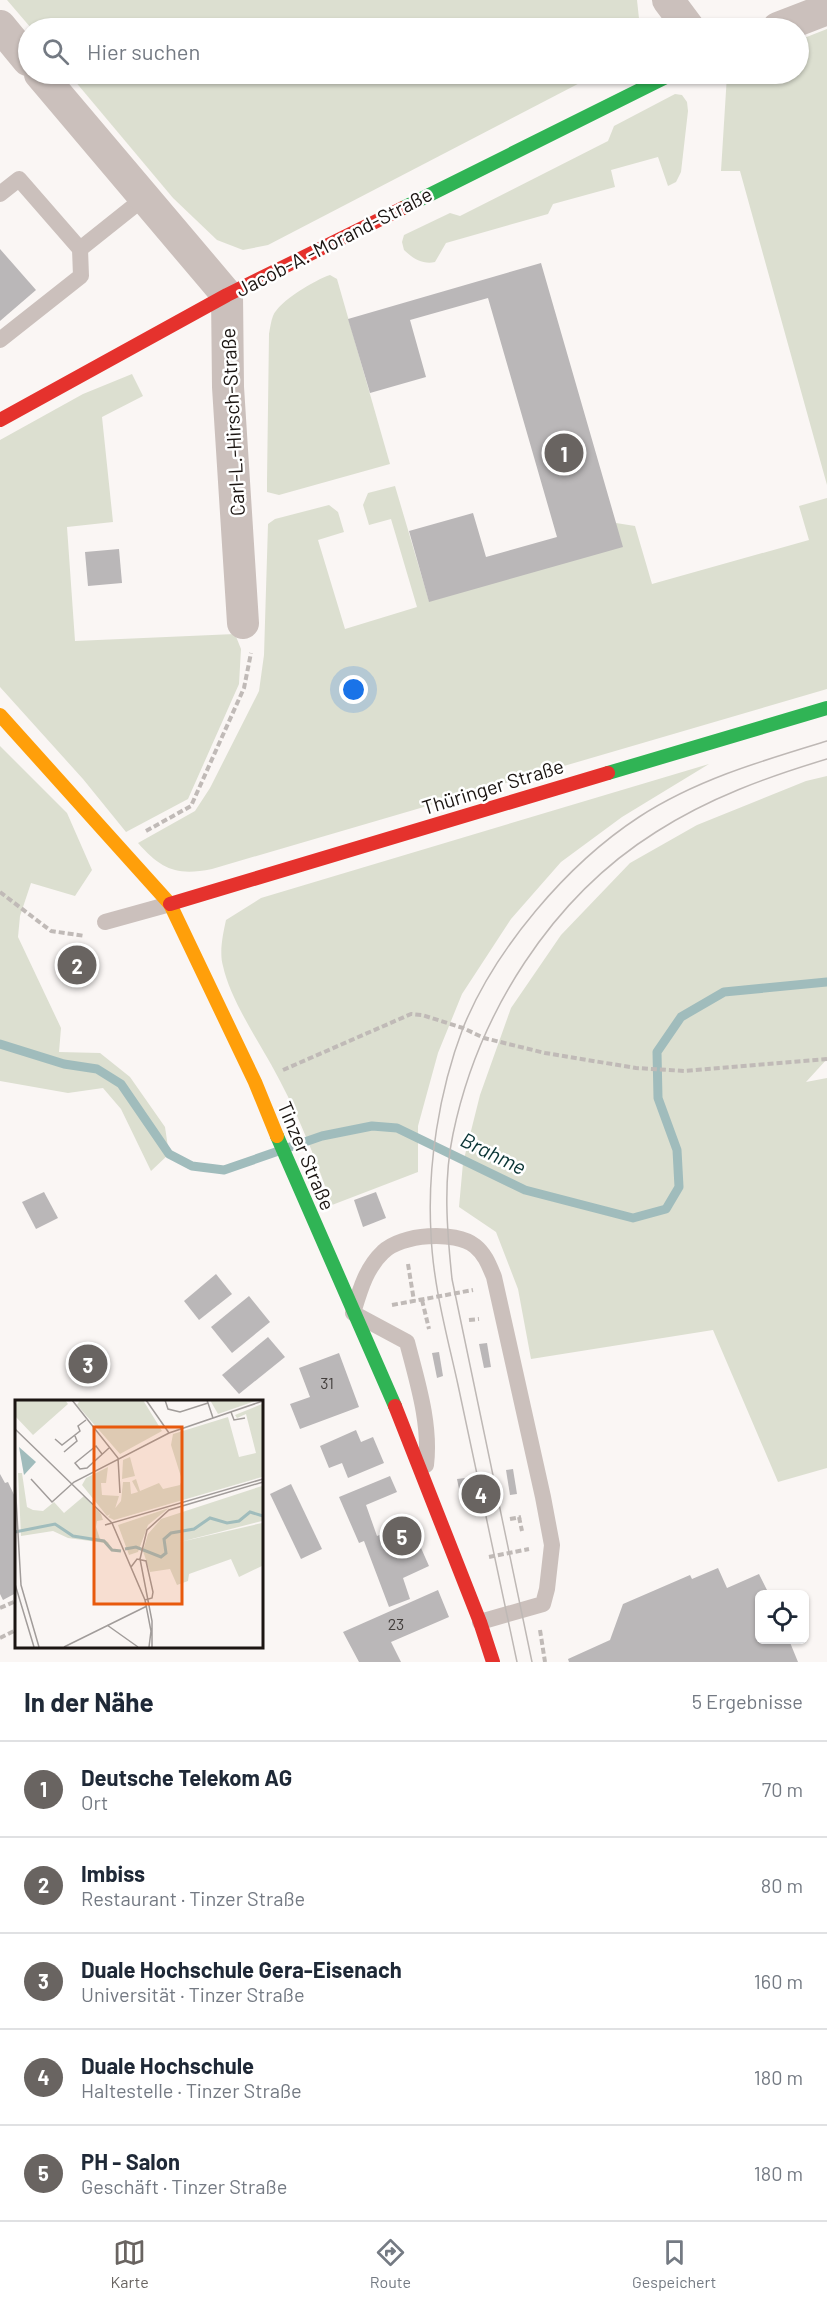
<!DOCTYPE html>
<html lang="de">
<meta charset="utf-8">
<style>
:root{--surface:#fff;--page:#f2f2f3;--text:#1f2937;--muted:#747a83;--line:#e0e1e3;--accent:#696461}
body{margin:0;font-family:Barlow,sans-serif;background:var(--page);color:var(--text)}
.controls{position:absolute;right:18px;bottom:18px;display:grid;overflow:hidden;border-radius:9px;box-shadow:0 2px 4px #0004}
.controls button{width:54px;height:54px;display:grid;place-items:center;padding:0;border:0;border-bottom:2px solid var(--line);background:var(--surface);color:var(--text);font:30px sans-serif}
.you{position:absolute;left:354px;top:690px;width:21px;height:21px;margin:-15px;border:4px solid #fff;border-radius:50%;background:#1a73e8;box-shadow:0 0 0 9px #1a73e833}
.badge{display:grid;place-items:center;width:39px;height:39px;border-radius:50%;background:var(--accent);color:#fff;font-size:20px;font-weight:700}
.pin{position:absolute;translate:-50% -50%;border:3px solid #fff;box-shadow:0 2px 6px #0006}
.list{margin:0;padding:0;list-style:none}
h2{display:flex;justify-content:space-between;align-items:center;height:78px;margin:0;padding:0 24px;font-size:26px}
h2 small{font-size:20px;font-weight:400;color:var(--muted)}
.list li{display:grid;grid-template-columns:39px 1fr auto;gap:18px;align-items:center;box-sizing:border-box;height:96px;padding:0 24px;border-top:2px solid var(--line)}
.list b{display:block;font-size:22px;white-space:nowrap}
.list p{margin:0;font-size:20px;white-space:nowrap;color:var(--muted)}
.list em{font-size:20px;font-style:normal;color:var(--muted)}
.icon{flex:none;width:33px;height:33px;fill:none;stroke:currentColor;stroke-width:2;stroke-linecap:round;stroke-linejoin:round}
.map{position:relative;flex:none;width:827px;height:1662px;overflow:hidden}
.search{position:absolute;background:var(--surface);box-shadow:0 2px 4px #0004;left:18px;right:18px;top:18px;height:66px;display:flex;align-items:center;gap:15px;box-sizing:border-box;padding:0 21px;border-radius:33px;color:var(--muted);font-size:22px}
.sheet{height:558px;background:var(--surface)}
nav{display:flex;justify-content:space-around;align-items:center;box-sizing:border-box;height:84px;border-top:2px solid var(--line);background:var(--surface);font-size:16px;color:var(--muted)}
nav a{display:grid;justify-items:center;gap:3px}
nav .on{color:var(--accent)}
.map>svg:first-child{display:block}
</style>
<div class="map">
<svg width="827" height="1662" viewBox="0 0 827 1662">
<rect width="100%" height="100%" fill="#faf6f4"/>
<g fill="#dcdfd0">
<polygon points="7,0 637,0 640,28 31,28"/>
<polygon points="827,29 827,485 740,171 721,171 727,75 729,74 798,74 799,40"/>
<polygon points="69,74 597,74 268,245 243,250 217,240 173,198"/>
<path d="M 675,94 L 682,95 L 687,102 L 688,111 L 681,172 L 676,182 L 668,186 L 658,157 L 611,170 L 615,187 L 553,204 L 548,214 L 446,243 L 435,262 C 423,265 412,258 404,250 L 402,242 L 404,235 L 450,213 L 460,216 L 608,141 L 614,126 Z"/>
<path d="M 330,275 L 337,279 L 390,464 L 279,495 L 267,492 L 267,480 L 269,334 C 270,328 271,321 273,316 C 279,301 315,280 330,275 Z"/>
<polygon points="132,374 143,396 102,417 113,522 67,527 75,641 235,634 241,649 239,684 188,799 126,832 83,779 0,687 0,440 83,394"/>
<path d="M 395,486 L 429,601 L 616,523 L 635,526 L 652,584 L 809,540 L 799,506 L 827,498 L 827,689 L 212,869 C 177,876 162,870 138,843 L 195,811 L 210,788 L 259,691 L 264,655 L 268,524 L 275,519 L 329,505 L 338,512 L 344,532 L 318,540 L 345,629 L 417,607 L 391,519 L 369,525 L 363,505 L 368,493 Z"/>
<polygon points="0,746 67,813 92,870 75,896 31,883 20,916 18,937 61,1028 59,1052 100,1053 130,1077 165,1127 169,1154 151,1171 121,1109 103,1088 68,1093 0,1081"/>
<path d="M 709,764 L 622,817 L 561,862 L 511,919 L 462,994 L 438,1053 L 418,1126 L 418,1172 L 332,1205 C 317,1163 301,1121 280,1081 C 263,1047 231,1003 223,966 C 219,952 223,934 226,920 L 261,898 Z"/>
<polygon points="827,776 827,1059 806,1082 827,1078 827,1468 778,1482 713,1330 531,1359 518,1289 496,1232 459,1207 463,1163 480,1095 511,1008 561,935 630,863 697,825 806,781"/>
</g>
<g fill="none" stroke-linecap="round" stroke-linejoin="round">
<polyline stroke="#a0bcbc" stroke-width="9" points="0,1044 64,1064 97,1069 121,1084 169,1154 192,1166 224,1170 322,1136 372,1126 397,1128 525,1190 633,1218 666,1209 679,1187 677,1150 658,1098 657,1052 681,1017 724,992 827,982"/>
</g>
<g fill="#bab7b8">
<polygon points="0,249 36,290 0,321"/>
<polygon points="541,263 623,547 429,602 409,531 473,513 486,557 557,537 488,298 410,320 426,377 370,393 348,319"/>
<polygon points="119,549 122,583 88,586 85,552"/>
<polygon points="92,958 93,970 62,973 60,961"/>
<polygon points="44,1192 58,1218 36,1229 22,1202"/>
<polygon points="376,1192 386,1218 363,1227 354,1200"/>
<polygon points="216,1274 232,1294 199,1320 184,1301"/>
<polygon points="249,1296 270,1322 232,1353 211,1327"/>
<polygon points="268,1337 285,1357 239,1394 222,1375"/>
<polygon points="487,1343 491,1367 484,1368 479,1344"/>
<polygon points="439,1352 443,1376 437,1378 432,1353"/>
<polygon points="339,1353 359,1407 300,1429 290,1404 310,1397 299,1368"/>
<polygon points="356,1430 361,1442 373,1437 384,1463 348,1478 342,1463 329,1468 320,1446"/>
<polygon points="513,1469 517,1494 510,1495 506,1470"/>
<polygon points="0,1474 5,1483 8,1482 16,1499 16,1593 3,1600 0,1594"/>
<polygon points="390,1476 397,1492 366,1505 377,1536 410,1523 429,1566 403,1578 410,1599 389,1607 364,1541 359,1543 339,1497"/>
<polygon points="465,1478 469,1503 462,1504 457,1479"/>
<polygon points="291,1484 322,1549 301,1559 270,1494"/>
<polygon points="718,1568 727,1588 759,1574 769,1594 760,1594 760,1640 789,1640 798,1662 569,1662 568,1659 610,1640 623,1604 690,1575 692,1579"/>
<polygon points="438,1590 449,1617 391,1642 401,1662 359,1662 343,1632"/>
</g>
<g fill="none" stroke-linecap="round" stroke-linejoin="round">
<g stroke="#c0bab7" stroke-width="4" stroke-dasharray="6 3" stroke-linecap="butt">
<polyline points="146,831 191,806 244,688 251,653"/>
<polyline points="0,892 51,931 85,936"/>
<polyline points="283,1070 411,1014 422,1015 463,1028 484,1038 545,1053 636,1068 685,1071 827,1059"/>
<polyline points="408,1264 414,1301"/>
<polyline points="422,1300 429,1329"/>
<polyline points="392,1305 473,1290"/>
<polyline points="469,1320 479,1319"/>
<polyline points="519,1517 522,1531"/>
<polyline points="510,1519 521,1517"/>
<polyline points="489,1557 529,1549"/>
<polyline points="0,1608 16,1601"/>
<polyline points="540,1630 545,1662"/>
<polyline points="0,1638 16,1630"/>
</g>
<g stroke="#cbc0bc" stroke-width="16">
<polyline points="0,194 19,179 80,249 81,276 0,340"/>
<polyline points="80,249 144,198"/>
<polyline points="105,922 170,904"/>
<path d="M 426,1465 C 431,1424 417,1381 407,1342 L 353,1313 C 360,1290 366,1268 383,1252 C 401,1234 455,1230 475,1246 C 485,1254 489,1265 494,1277 L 543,1497 L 552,1545 L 547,1589 L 543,1604 L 480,1622"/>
</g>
<g stroke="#cbc0bc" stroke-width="32">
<polyline points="668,0 689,28"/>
<polyline points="0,26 28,60"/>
<polyline points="778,28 827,9"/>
<polyline points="40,74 227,295 228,387 243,623"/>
</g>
<g stroke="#30b455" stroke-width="14">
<polyline points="403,208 672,74"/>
<polyline points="608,773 827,708"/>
<polyline points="277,1136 395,1406"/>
</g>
<polyline stroke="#ff9f0a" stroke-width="14" points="0,715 170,904 255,1082 277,1136"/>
<g stroke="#e5322d" stroke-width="14">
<polyline points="0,420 227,295 403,208"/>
<polyline points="170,904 608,773"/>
<polyline points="395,1406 480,1622 493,1662"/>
</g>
<g stroke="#beb8b5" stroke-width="1.5">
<path d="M 517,1662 C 498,1569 477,1477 458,1385 C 447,1335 433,1285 431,1234 C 427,1167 439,1091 463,1028 C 495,949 567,864 639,817 C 696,780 761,761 827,741"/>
<path d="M 532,1662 L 452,1279 C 447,1231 443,1181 453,1134 C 478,1014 551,898 656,832 C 709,798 767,777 827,759"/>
</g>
</g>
<g text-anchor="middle" stroke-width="5" stroke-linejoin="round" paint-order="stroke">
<g font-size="16" fill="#433e3c">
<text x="327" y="1389">31</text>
<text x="396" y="1630">23</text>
</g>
<g font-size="20" fill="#1b1512" stroke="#fff">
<text transform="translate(334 242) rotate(-27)" y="7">Jacob-A.-Morand-Straße</text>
<text transform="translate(233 422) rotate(-93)" y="7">Carl-L.-Hirsch-Straße</text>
<text transform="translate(493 787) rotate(-17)" y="7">Thüringer Straße</text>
<text transform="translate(306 1156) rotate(67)" y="7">Tinzer Straße</text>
</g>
<g font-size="21" font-style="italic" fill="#093435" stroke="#fff">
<text transform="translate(493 1154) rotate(26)" y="7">Brahme</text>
</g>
</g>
<g transform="translate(15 1400)">
<rect width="248" height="248" fill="#faf6f4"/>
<path d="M 0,0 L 50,0 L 53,4 L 18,35 L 0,16 ZM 65,0 L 128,0 L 147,31 L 105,54 L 62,5 ZM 195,0 L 243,0 L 203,14 ZM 247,4 L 247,77 L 99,120 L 93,117 L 106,101 L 108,82 L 115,82 L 116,94 L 123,92 L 117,81 L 121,79 L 125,91 L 144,83 L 148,89 L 165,85 L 167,80 L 156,45 L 158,34 L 213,17 L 224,57 L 241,53 L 231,14 L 222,18 L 220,15 ZM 115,57 L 120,76 L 107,79 L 108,60 ZM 93,67 L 91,83 L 86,83 L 87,95 L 104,96 L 99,112 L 92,116 L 67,85 L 71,78 ZM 3,73 L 7,73 L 12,107 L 18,110 L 28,111 L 39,102 L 49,113 L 69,96 L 86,114 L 88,120 L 82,121 L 81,127 L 85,139 L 93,142 L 97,150 L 90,143 L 53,138 L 38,131 L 6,136 ZM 247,86 L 247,121 L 165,142 L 247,123 L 247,166 L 224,177 L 216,159 L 174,174 L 173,181 L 162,185 L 155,169 L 135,172 L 128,151 L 133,134 L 146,119 ZM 154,108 L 133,125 L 123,152 L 114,155 L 103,125 Z" fill="#dcdfd0"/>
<path d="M 4,47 L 21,62 L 9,75 Z" fill="#a0bcbc"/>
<path fill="none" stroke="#a0bcbc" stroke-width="3" d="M 0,132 L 40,124 L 58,136 L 89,141 L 97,150 L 106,151M 110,149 L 121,147 L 146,157 L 151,153 L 149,139 L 156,133 L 179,129 L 195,118 L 212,123 L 224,121 L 235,112 L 248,116"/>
<path fill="none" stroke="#a19c9a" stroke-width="1.5" d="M 57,0 L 103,58 L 105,93M 131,0 L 154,33M 150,0 L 153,9 L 165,12 L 193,3M 192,0 L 198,18M 216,12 L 219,20 L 230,18M 0,29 L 97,123 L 248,79M 40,39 L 47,45 L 65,31 L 63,26 L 71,20M 49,52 L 62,41 L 60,36M 87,54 L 81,46 L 60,63 L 65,69 L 72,68 L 94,48M 16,79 L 37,102 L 59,82 L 154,33 L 248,1M 0,81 L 6,185 L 24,247M 90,125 L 97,123 L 130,200 L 136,231 L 134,247M 116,167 L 122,159 L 131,161 L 138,192 L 137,198 L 130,200M 0,184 L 19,247M 92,225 L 123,247M 49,247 L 132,206M 137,247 L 137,221 L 125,159 L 132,130 L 154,110 L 248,82"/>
<path fill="#e8590c" fill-opacity="0.15" stroke="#e8590c" stroke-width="3" d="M 79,27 L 167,27 L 167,204 L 79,204 Z"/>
<rect width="248" height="248" fill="none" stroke="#1b1512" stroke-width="3"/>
</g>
</svg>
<div class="controls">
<button><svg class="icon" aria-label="locate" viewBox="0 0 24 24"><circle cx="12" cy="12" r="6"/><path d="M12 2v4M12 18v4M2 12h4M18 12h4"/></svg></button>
</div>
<div class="you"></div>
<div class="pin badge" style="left:564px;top:453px">1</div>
<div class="pin badge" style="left:77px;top:965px">2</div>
<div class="pin badge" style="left:88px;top:1364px">3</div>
<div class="pin badge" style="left:481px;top:1494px">4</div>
<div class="pin badge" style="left:402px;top:1536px">5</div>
<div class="search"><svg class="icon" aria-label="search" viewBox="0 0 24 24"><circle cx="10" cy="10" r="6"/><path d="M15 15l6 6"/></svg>Hier suchen</div>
</div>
<section class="sheet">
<h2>In der Nähe<small>5 Ergebnisse</small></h2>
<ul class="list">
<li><span class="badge">1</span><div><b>Deutsche Telekom AG</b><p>Ort</p></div><em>70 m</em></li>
<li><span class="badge">2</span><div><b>Imbiss</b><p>Restaurant · Tinzer Straße</p></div><em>80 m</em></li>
<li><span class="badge">3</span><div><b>Duale Hochschule Gera-Eisenach</b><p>Universität · Tinzer Straße</p></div><em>160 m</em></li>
<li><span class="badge">4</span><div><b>Duale Hochschule</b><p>Haltestelle · Tinzer Straße</p></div><em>180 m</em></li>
<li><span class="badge">5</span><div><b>PH - Salon</b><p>Geschäft · Tinzer Straße</p></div><em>180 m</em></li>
</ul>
</section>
<nav>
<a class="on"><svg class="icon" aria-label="map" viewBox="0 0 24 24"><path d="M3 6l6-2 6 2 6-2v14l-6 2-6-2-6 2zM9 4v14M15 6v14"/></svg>Karte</a>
<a><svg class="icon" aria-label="directions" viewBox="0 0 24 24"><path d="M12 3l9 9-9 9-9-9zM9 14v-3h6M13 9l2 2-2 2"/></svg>Route</a>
<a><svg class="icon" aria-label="saved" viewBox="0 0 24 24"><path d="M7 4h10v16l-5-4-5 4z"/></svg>Gespeichert</a>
</nav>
